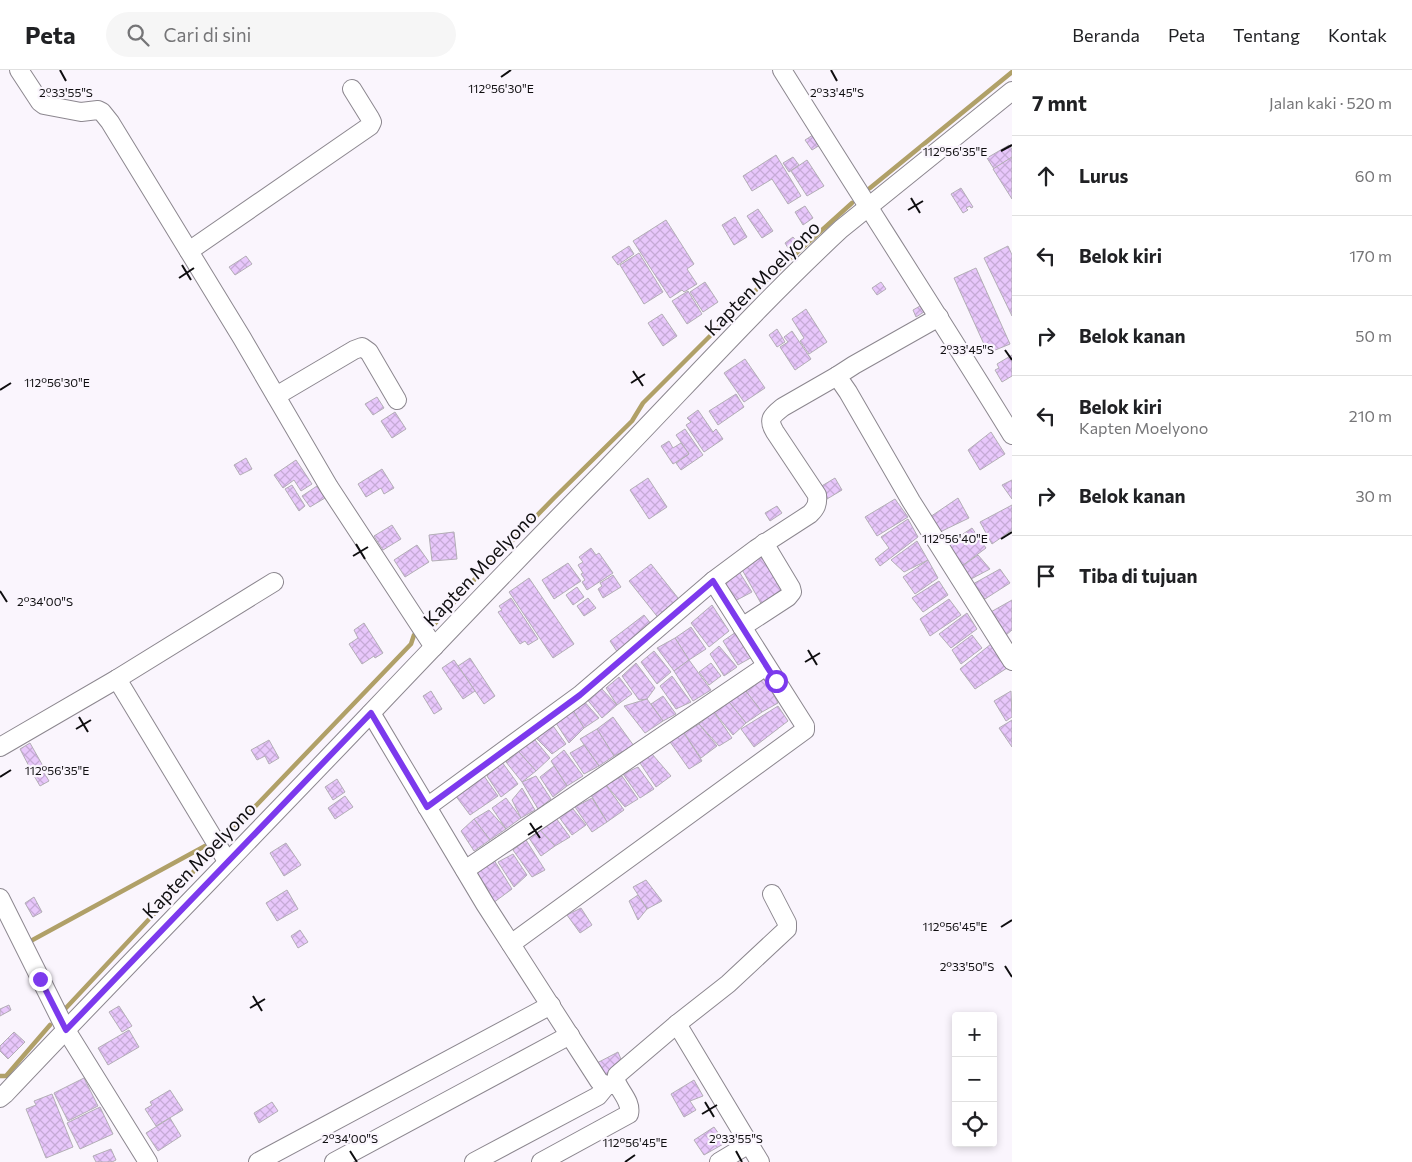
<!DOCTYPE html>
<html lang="id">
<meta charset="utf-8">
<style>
:root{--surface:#fff;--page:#f6f6f6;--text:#202124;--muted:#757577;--line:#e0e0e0}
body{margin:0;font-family:Commissioner,sans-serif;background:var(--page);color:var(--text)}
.controls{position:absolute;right:15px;bottom:15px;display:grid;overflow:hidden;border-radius:5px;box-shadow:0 2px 8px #0003}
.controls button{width:45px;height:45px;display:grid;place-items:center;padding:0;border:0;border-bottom:1px solid var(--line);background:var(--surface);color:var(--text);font:25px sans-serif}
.stop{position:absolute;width:15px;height:15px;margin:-11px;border:4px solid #7c3aed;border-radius:50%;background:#fff}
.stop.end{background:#7c3aed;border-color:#fff;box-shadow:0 1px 5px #0008}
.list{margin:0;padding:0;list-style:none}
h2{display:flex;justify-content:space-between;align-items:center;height:65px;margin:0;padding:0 20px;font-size:21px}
h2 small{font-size:16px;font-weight:400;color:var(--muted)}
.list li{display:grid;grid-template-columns:32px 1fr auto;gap:15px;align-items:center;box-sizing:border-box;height:80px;padding:0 20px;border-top:1px solid var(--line)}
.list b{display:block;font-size:19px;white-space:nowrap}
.list p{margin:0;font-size:16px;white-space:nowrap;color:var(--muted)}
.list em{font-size:16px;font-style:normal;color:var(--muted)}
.icon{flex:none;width:28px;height:28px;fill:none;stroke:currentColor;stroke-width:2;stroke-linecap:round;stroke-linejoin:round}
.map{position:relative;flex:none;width:1012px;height:1092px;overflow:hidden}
header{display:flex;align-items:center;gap:30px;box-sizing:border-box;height:70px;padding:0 25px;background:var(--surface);border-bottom:1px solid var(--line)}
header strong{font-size:24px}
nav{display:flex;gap:28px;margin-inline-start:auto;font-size:18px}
.search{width:350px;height:45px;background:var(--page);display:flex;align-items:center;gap:12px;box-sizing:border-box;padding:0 18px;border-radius:28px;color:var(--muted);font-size:19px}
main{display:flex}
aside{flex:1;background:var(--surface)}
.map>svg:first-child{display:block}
</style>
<header>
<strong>Peta</strong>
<div class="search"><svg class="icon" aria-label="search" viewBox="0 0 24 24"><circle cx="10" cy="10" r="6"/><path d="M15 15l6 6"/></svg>Cari di sini</div>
<nav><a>Beranda</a><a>Peta</a><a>Tentang</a><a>Kontak</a></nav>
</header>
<main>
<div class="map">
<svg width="1012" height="1092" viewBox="0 0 1012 1092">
<defs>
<pattern id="building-cross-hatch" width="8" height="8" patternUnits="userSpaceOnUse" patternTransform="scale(1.25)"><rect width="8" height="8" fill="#e8c7fb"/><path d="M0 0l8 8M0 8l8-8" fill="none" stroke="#c6aad6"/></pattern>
</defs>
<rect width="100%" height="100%" fill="#faf5fd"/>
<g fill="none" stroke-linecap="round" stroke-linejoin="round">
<g stroke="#b0a068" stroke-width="4.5">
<polyline points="870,118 1012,2"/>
<polyline points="431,558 475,509 554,428 632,351 643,333 761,215 852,133"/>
<polyline points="223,770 411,574 414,565"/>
<polyline points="27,873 205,776"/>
<polyline points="65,939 210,784"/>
<polyline points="0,1006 6,1006 50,955"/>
</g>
</g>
<g fill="url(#building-cross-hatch)" stroke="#b3aeb6">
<polygon points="813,65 820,75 812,80 805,70"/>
<polygon points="1009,75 1012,79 1012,87 994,99 987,88"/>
<polygon points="776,85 801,126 788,134 772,109 752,121 743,106"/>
<polygon points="793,87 799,95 789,102 783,93"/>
<polygon points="1012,87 1012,129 993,99"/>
<polygon points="807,90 824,116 807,126 791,101"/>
<polygon points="961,118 973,137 971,138 970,136 966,138 968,140 963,143 951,124"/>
<polygon points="805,136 813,148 803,155 795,142"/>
<polygon points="758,139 773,161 762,168 747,146"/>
<polygon points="735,147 747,167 734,175 722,155"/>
<polygon points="666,150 694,194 687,199 697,214 684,222 682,220 670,228 633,171"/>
<polygon points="793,167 797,172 788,178 785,173"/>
<polygon points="629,176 634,184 618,195 612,187"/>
<polygon points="1008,176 1012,185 1012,246 984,188"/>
<polygon points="639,183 663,222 644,234 620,195"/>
<polygon points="246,186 252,194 235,205 229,197"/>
<polygon points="976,198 1010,274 988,283 954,208"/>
<polygon points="705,212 718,232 703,242 690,222"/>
<polygon points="881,212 886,219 877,225 872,218"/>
<polygon points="688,221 702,244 687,254 672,231"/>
<polygon points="920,236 924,242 916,247 913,240"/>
<polygon points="806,239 827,272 809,284 800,271 804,268 792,249"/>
<polygon points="662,244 677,266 663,276 648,253"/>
<polygon points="777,259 785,272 777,277 769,265"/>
<polygon points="792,261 811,289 795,300 780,277 788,272 784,267"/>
<polygon points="1012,285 1012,306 1002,312 995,300 999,298 997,294"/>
<polygon points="745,289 765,318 744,332 724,303"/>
<polygon points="736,324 744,337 718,355 709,341"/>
<polygon points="377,327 384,338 373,345 365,334"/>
<polygon points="698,340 713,362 716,359 723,369 704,382 686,355 691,352 687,348"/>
<polygon points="395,342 406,359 392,368 381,351"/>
<polygon points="685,359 703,385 681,400 676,393 689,384 676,365"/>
<polygon points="991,362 1005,384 980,400 968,380"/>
<polygon points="669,371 673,378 681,373 689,384 673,394 661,376"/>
<polygon points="246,388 252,399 240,405 234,395"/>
<polygon points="296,390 312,414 301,421 294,410 283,418 274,405"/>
<polygon points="382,399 394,418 384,424 381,418 366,427 358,414"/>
<polygon points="648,408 667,437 649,449 630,420"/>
<polygon points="835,408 842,420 827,429 820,417"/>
<polygon points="1012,410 1012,429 1002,415"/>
<polygon points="292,415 305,436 299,441 285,419"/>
<polygon points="317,416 325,428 310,437 302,426"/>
<polygon points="958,428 969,448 940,462 930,447"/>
<polygon points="895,429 908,447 877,466 865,447"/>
<polygon points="1012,435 1012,460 992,474 980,452"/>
<polygon points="777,436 782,443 770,451 765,443"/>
<polygon points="908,449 918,467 880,496 875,489 889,478 881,467"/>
<polygon points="392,455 401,469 383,480 374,466"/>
<polygon points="972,458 986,478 962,496 948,474"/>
<polygon points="454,462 457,489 432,491 429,465"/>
<polygon points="917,471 928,490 904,502 891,490"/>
<polygon points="417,475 429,492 405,507 394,490"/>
<polygon points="591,478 596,485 599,483 613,503 587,520 582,512 585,510 581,504 583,503 578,495 583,492 579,487"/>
<polygon points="761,482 787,523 763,537 740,496"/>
<polygon points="978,485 990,499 971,509 962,496"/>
<polygon points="928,490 938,508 915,524 903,507"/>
<polygon points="568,493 581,511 554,529 542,510"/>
<polygon points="651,494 682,533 660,550 629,511"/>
<polygon points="1000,499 1010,513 985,529 973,514"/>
<polygon points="738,500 752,522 735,531 721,512"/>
<polygon points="613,505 621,517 603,528 598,519 602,516 600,513"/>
<polygon points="529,508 574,574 553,588 509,522"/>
<polygon points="939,511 948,525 923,542 912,528"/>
<polygon points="577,517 584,527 573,535 566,525"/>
<polygon points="511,528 538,569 528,575 525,571 520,574 498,542 502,540 499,536"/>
<polygon points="588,528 596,538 584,546 577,536"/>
<polygon points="949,529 961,545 930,566 920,549"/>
<polygon points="1012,530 1012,560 1006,565 989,543"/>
<polygon points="712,535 729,561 709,577 691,553"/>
<polygon points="967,543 977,559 951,578 939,564"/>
<polygon points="644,545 656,560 620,586 610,571"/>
<polygon points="364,553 383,583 375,588 374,586 362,594 349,574 358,568 354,560"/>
<polygon points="691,557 706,579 689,590 675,568"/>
<polygon points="736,562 754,586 738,595 723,571"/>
<polygon points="972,565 982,578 961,594 952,580"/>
<polygon points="675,568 689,590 674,601 657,578"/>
<polygon points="991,574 1007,598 975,619 960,599"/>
<polygon points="719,576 737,597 724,606 710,584"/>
<polygon points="654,581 671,602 657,614 641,592"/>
<polygon points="470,588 495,626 484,634 458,596"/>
<polygon points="454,590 475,621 463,629 442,598"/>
<polygon points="689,590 711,620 693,631 674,601"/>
<polygon points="636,593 655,618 647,629 639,630 622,606"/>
<polygon points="711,593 721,606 709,615 699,602"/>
<polygon points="672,606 691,632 676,639 660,616"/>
<polygon points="619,607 632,624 617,635 606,618"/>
<polygon points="765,608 778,633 762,642 745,620"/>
<polygon points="600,617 617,635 602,648 586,628"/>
<polygon points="745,620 762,642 746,653 729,632"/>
<polygon points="431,621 442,639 434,644 423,626"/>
<polygon points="1011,621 1012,647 1006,651 994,631"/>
<polygon points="663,626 676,644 663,651 651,634"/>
<polygon points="582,629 599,648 584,658 571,637"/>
<polygon points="647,629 663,651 645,663 624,636"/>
<polygon points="729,632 746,653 733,665 714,642"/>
<polygon points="778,636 788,651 754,677 741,659"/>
<polygon points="571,637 584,658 569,673 556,653"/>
<polygon points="714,642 732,668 719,676 699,654"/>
<polygon points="613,647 634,676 614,686 597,659"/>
<polygon points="1012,650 1012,677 999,658"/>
<polygon points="551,653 566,674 552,684 536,668"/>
<polygon points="699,654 717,676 701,688 684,663"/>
<polygon points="597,659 614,686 599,696 580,669"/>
<polygon points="684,663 702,691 689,699 670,672"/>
<polygon points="269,670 279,688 269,694 265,686 257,690 251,680"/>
<polygon points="535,670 550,688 536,701 518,681"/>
<polygon points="30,673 43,696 32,702 20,679"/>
<polygon points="584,675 599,696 584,704 570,683"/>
<polygon points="564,680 583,706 567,716 551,691"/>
<polygon points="518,681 536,701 522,712 506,692"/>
<polygon points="652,684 671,706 656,717 638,690"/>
<polygon points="502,692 518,714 501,727 487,706"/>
<polygon points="554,696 567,716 553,727 540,707"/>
<polygon points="638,697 654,719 640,728 623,704"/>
<polygon points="42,699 49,711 40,716 33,704"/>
<polygon points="484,706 498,726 470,745 455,725"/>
<polygon points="536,706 551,729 538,739 522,712"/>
<polygon points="622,706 638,729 625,737 606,715"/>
<polygon points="337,709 345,722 333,730 325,717"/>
<polygon points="603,711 624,740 607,752 588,720"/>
<polygon points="522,718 535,740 521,748 512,730"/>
<polygon points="345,726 353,737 335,749 328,738"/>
<polygon points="506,728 521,748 506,759 492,738"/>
<polygon points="592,728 607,752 592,762 575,737"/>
<polygon points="573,739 586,755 572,765 559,747"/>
<polygon points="489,740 506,759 490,770 474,749"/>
<polygon points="556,748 570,767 555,776 540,760"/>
<polygon points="474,749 490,770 474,781 461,761"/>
<polygon points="540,760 555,776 541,786 529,768"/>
<polygon points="526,770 545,800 532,807 513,780"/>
<polygon points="286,773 301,795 284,806 270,783"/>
<polygon points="513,784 527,805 514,817 498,792"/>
<polygon points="494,790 512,819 493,833 474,804"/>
<polygon points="646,810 662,831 647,839 633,817"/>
<polygon points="287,820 298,839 277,851 266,833"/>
<polygon points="638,825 647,839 638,850 629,831"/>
<polygon points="34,827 42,842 33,847 25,833"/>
<polygon points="581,838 592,855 580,863 567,845"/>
<polygon points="300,860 308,872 298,878 291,866"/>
<polygon points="9,935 11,940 0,946 0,939"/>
<polygon points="119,936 132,956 122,962 109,942"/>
<polygon points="129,960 139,977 108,995 98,978"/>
<polygon points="14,962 25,972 8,989 0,981 0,976"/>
<polygon points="618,982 623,994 603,1007 597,993"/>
<polygon points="84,1008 98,1036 68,1051 54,1023"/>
<polygon points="694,1010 703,1026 690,1031 696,1040 684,1047 671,1024"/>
<polygon points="170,1020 183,1040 156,1056 145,1039 152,1035 150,1032"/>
<polygon points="52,1024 73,1077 46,1088 26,1039 36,1035 34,1031"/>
<polygon points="272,1032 278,1041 259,1053 254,1043"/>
<polygon points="100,1037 113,1064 80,1079 67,1053"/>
<polygon points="170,1048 181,1066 158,1081 146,1063"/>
<polygon points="714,1057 725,1073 704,1085 694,1070"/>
<polygon points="111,1079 116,1090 112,1092 96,1092 93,1086"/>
</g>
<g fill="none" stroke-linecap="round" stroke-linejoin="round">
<defs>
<g id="minor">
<polyline points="19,0 40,32 44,35 81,42 98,40 102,42 110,52 242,268 329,417 434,577"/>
<path d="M 782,0 C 858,122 937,243 1012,365"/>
<polyline points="189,181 370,56 372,52 370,48 352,19"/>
<polyline points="939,247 854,295 837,306 848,322 911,431 1012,591"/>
<polyline points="276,326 354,280 362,277 369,282 397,330"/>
<polyline points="742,557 788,527 792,522 791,518 764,473"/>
<polyline points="117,609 227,791"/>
<path d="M 371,643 L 485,834 L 599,1011 C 604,1016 610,1015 617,1015"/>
<polyline points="0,677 117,609 274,512"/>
<path d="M 427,737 L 580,625 L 713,511 L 756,479 L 810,444 C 816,438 818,434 817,425 L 775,362 C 767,349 772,346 783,337 L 837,306"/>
<polyline points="465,800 766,596"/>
<polyline points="0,828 66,960 148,1092"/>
<polyline points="511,874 805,660 805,656 713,511"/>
<polyline points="677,954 760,1092"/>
<path d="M 0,1028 L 5,1024 C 125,897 248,772 369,645 C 447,563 525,481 604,401 C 683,320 758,236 841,159 L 1012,21"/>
<polyline points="258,1092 551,935"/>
<polyline points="334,1092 570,965"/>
<polyline points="474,1092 598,1026 607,1015"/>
<path d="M 541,1092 L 629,1044 C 632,1032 620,1022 616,1011 L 617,1005 L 677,954 L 728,914 L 787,859 L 787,853 L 772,824"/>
<polyline points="719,1092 749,1074"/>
</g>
</defs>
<use href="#minor" stroke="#8c878f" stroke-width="20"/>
<use href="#minor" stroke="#fff" stroke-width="18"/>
</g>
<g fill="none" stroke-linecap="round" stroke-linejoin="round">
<polyline stroke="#7c3aed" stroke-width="6" points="40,909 66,960 371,643 427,737 580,625 713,511 776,611"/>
</g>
<path fill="none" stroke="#0f0e10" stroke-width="2" d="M 60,0 L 66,11M 831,0 L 837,11M 501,7 L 511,0M 1001,81 L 1012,75M 911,128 L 920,143M 908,140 L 923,131M 182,195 L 191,210M 179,208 L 194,198M 1005,280 L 1012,290M 633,301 L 643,316M 631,313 L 645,304M 0,320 L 11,313M 1001,469 L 1012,462M 356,474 L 365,489M 353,486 L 368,477M 0,521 L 7,532M 808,580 L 817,595M 805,592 L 820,583M 79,647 L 88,662M 76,659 L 91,650M 0,707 L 11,700M 530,753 L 540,768M 528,765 L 542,756M 1001,857 L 1012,850M 1005,896 L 1012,907M 253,926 L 262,941M 250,938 L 265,929M 705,1032 L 714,1047M 702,1044 L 717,1035M 350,1081 L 357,1092M 736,1081 L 742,1092M 625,1092 L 635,1085"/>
<g text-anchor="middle" stroke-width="4.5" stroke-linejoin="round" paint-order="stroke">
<g font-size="19" fill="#0f0e10" stroke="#faf5fd">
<text transform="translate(762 208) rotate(-45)" y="7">Kapten Moelyono</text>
<text transform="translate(480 498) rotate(-46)" y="7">Kapten Moelyono</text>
<text transform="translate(199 790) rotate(-46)" y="7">Kapten Moelyono</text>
</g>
</g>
<g font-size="12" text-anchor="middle" fill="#0f0e10" stroke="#faf5fd" stroke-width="4.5" stroke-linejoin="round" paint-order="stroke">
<text x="501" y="23">112°56'30"E</text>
<text x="66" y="27">2°33'55"S</text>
<text x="837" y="27">2°33'45"S</text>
<text x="955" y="86">112°56'35"E</text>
<text x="967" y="284">2°33'45"S</text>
<text x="57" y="317">112°56'30"E</text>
<text x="955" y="473">112°56'40"E</text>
<text x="45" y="536">2°34'00"S</text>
<text x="57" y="705">112°56'35"E</text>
<text x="955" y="861">112°56'45"E</text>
<text x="967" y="901">2°33'50"S</text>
<text x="350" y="1073">2°34'00"S</text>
<text x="736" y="1073">2°33'55"S</text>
<text x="635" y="1077">112°56'45"E</text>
</g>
</svg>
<div class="controls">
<button>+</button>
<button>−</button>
<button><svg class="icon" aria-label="locate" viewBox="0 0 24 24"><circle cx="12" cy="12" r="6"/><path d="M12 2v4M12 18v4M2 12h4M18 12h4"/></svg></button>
</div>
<div class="stop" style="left:776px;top:611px"></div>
<div class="stop end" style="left:40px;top:909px"></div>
</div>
<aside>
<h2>7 mnt<small>Jalan kaki · 520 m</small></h2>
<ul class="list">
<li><svg class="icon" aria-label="ahead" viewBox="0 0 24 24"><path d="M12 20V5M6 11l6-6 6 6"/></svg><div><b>Lurus</b></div><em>60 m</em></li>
<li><svg class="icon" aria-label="left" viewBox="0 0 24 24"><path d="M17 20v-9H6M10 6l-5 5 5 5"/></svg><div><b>Belok kiri</b></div><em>170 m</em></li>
<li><svg class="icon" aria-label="right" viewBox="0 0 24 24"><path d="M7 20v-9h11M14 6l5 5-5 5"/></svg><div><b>Belok kanan</b></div><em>50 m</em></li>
<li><svg class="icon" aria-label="left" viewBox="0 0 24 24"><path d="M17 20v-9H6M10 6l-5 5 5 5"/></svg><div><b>Belok kiri</b><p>Kapten Moelyono</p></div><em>210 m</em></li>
<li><svg class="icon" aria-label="right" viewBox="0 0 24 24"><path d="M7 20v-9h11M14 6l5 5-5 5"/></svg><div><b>Belok kanan</b></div><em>30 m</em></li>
<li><svg class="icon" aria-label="arrive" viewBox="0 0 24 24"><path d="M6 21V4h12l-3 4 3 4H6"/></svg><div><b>Tiba di tujuan</b></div></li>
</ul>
</aside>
</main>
